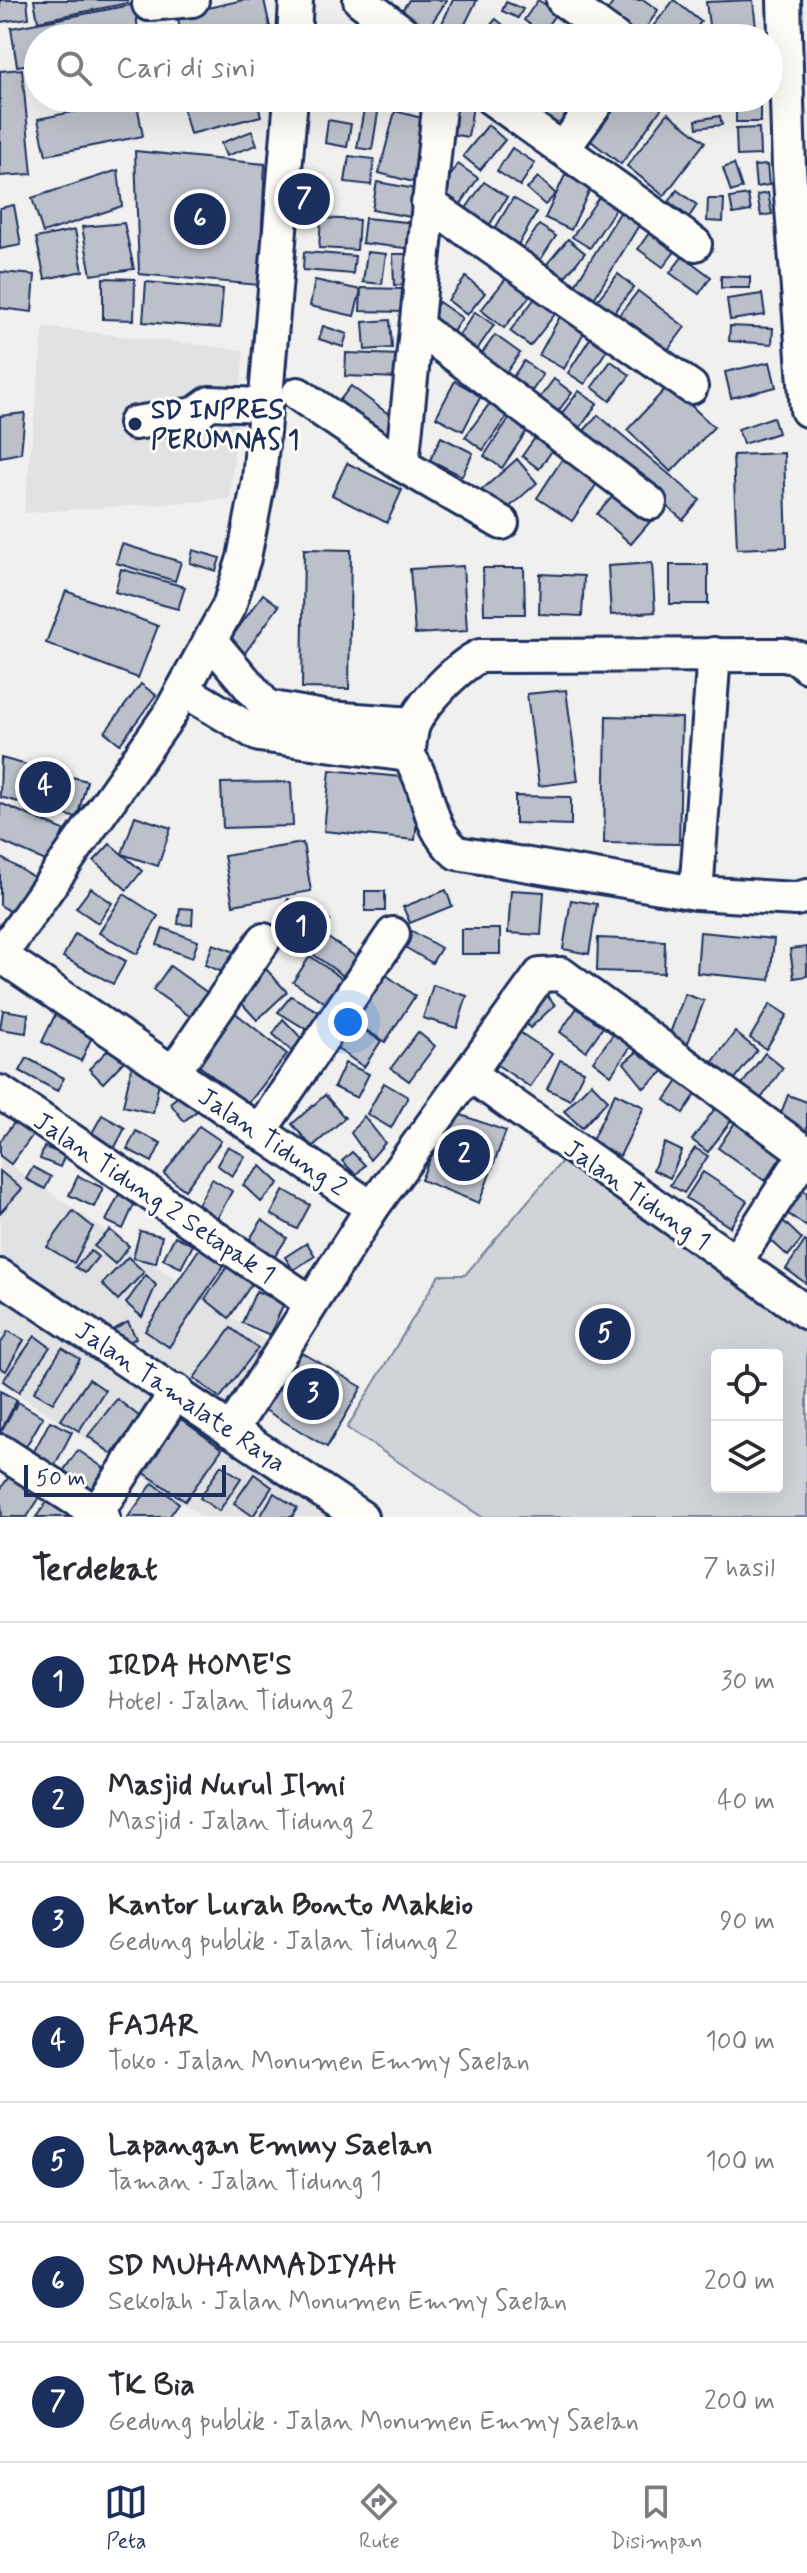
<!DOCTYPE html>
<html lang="id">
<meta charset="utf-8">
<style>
:root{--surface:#fff;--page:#f2f2f3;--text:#2b2b33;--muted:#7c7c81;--line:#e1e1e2;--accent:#1b2f5e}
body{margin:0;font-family:Mynerve,sans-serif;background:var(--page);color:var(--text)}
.controls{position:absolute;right:24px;bottom:24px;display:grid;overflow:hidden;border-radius:8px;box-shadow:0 8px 32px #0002}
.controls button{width:72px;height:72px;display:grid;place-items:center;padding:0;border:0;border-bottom:2px solid var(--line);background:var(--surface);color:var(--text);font:40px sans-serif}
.scale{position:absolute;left:24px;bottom:20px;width:202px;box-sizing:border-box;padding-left:8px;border:4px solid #1b2f5e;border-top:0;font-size:22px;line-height:28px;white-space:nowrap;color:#1b2f5e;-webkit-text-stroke:6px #fdfcf7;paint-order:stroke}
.you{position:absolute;left:348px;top:1022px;width:28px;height:28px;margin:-20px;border:6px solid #fff;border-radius:50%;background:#1a73e8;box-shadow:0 0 0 12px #1a73e833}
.badge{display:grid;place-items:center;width:52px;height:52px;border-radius:50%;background:var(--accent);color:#fff;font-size:26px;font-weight:700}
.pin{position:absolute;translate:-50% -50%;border:4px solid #fff;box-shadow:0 2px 8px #0006}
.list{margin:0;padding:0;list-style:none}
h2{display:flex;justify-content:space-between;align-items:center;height:104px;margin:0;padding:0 32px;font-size:34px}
h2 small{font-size:26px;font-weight:400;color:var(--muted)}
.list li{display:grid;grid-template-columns:52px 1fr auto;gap:24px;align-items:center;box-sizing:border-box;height:120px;padding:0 32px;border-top:2px solid var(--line)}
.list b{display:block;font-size:30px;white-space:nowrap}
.list p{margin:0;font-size:26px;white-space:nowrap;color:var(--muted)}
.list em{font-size:26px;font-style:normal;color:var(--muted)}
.icon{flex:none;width:44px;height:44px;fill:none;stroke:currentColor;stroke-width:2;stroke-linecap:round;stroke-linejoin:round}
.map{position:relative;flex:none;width:807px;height:1517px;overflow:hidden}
.search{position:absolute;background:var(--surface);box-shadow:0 8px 32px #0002;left:24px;right:24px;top:24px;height:88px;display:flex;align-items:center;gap:20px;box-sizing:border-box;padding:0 28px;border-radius:44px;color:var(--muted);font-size:30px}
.sheet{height:944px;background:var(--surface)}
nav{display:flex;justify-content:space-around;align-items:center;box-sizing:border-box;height:112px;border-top:2px solid var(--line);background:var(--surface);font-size:22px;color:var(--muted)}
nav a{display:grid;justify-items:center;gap:4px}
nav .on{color:var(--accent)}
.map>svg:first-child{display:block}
</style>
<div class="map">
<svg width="807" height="1517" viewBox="0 0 807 1517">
<rect width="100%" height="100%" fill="#f0f0ee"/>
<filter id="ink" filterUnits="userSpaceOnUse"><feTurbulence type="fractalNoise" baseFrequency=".0125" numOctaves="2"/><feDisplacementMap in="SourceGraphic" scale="16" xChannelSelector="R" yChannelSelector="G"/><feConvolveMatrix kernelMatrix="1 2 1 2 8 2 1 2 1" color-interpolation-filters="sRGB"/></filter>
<g filter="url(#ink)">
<g fill="#e0e2e3">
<polygon points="44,327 244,350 230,499 24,513"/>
<polygon points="0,1158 267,1342 215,1421 352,1517 203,1517 0,1382"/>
</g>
<path fill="#d0d3d8" stroke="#76819b" stroke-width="2" fill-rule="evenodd" d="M 573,1148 L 807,1314 L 807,1517 L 482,1517 L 347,1428 L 439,1275 L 465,1275 ZM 717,1355 L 777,1355 L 777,1487 L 717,1487 Z"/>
<g fill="#bbc0ca" stroke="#1b2f5e" stroke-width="2">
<polygon points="0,0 27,0 29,18 0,22"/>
<polygon points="34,0 127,0 128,3 38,21"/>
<polygon points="243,0 264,0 270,27 224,38 182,38 177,15"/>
<polygon points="409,0 447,0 427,30 401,12"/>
<polygon points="453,0 477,0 458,38 435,38"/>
<polygon points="538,0 557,12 542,33 524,20"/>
<polygon points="615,0 644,0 658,10 640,37 605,14"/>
<polygon points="674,0 701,22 688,38 650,38 646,35"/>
<polygon points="753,0 756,28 710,33 706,2"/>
<polygon points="506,2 523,9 518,18 502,11"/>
<polygon points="136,4 138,38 38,38 38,63 17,66 11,28"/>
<polygon points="496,19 513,33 508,38 502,38 489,27"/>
<polygon points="22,69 32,174 0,176 0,71"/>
<polygon points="201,98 256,98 261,116 190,134 182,103"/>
<polygon points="366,98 380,100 372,150 357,148"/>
<polygon points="449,98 474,100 468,137 444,133"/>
<polygon points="553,98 592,98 558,138 536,119"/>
<polygon points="610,98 655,98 664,105 621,164 583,135"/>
<polygon points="136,99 143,136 46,155 38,119"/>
<polygon points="760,105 760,122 736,122 736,106"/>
<polygon points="395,111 433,121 417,183 379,173"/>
<polygon points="668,113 705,142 664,196 627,166"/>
<polygon points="720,116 722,125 697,128 696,120"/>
<polygon points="328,120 351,124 347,147 325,143"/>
<polygon points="488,125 505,140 480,170 463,156"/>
<polygon points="759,128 760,155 737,156 736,129"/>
<polygon points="252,131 257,145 226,156 221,143"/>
<polygon points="512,148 535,163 520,186 497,171"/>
<polygon points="135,151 265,164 259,285 139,274"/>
<polygon points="349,156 374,159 371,185 345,182"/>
<polygon points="458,164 478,178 453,216 433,202"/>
<polygon points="734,164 742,188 731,192 723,168"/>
<polygon points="767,165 769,185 756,187 754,166"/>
<polygon points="118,170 122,206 43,233 32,198"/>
<polygon points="565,175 591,187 571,230 545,218"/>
<polygon points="538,177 556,194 545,205 527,189"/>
<polygon points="377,182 416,189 411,217 372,210"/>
<polygon points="484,182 507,197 485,232 461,216"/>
<polygon points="677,190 697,205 689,217 669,202"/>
<polygon points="768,193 772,214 761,216 757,195"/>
<polygon points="311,194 331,197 330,207 310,204"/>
<polygon points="748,195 751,211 733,214 730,198"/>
<polygon points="599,197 616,208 590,248 572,237"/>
<polygon points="513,198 537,212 514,252 490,237"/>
<polygon points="708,199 724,199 723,222 707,221"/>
<polygon points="14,205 21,245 0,249 0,208"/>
<polygon points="621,211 641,222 592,302 572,290"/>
<polygon points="321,218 359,220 357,250 319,248"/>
<polygon points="365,218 416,223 413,249 362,243"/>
<polygon points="124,223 134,269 91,275 82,227"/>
<polygon points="539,225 556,236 537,265 520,253"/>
<polygon points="75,230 83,271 45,279 36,238"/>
<polygon points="651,230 677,249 663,267 638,249"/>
<polygon points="568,239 585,253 558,285 541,271"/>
<polygon points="304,252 355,256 353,274 303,270"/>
<polygon points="367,252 386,254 382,284 363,282"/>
<polygon points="393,254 413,254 414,285 394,285"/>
<polygon points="683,256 711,277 699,294 670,273"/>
<polygon points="512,271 535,290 504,328 481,310"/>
<polygon points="0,272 35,275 32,312 0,308"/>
<polygon points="618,274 634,287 607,321 591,308"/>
<polygon points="721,276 750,277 750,288 721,288"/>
<polygon points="466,277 485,293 467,315 448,300"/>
<polygon points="103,278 135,279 134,320 103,319"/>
<polygon points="315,280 361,290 354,316 310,306"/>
<polygon points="146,282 223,289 220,328 143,322"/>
<polygon points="361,288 404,289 404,312 360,311"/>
<polygon points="638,291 685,327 658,363 611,326"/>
<polygon points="539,293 559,309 530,346 510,331"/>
<polygon points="762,294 765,315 730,320 727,299"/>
<polygon points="439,302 462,318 446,342 422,326"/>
<polygon points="563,311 588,325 564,369 539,355"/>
<polygon points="475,312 494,325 471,358 452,345"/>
<polygon points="390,320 392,348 365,350 363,322"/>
<polygon points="323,326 347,334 343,347 319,339"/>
<polygon points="730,326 773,328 772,344 729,341"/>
<polygon points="495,335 520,353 499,383 473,366"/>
<polygon points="591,337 608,348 585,384 568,373"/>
<polygon points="346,353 400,355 400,378 345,376"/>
<polygon points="524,361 543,375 529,395 510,381"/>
<polygon points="611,361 630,375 610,401 592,387"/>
<polygon points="770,362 776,387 731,398 725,372"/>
<polygon points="554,379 572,393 553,418 535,404"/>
<polygon points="455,381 481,396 463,431 436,417"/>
<polygon points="669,385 714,427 671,472 627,430"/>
<polygon points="351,386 407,428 392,447 336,405"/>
<polygon points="579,391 597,404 575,435 556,421"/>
<polygon points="490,403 507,416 483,450 465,437"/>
<polygon points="25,413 21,453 0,457 0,416"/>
<polygon points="598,415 700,500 683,520 581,434"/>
<polygon points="510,417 528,429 502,468 484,456"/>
<polygon points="773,417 778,433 743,444 738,429"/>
<polygon points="537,435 554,448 539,469 522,456"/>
<polygon points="441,437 473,453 462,476 430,460"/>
<polygon points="784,453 787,547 737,549 733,455"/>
<polygon points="563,458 598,482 572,521 537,498"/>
<polygon points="517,459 537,483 497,518 477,494"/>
<polygon points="347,463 402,490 387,523 332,495"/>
<polygon points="620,488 654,517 631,544 597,514"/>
<polygon points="122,544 181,562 175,581 116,563"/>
<polygon points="304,549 351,550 349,689 302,688"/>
<polygon points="193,550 220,558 216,571 190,563"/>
<polygon points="652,563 655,612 611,615 608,566"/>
<rect x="670" y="565" width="38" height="39"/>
<polygon points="463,566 467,631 415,634 410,569"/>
<polygon points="483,568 524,568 525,614 484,614"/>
<polygon points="121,569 185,587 178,609 115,592"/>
<polygon points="540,574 584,576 582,616 539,614"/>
<polygon points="66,591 158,626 138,678 46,643"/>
<polygon points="263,594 279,606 239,661 223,649"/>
<polygon points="141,684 156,695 120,744 105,732"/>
<polygon points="566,690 578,781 539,786 527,694"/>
<polygon points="606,716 682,718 679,844 604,843"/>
<polygon points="1,758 87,781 77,818 0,797"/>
<polygon points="330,770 421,779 415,840 324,831"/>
<polygon points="291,782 293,826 223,828 221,783"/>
<polygon points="515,796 571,797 571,825 515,823"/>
<polygon points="0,803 64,830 50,863 0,841"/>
<polygon points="135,816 171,828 158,866 122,854"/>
<polygon points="303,843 311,891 233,905 224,856"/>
<polygon points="110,844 142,871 127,890 94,861"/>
<polygon points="0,857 35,878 14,914 0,905"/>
<polygon points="91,888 112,903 98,923 76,908"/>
<polygon points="446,890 452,906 410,923 403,907"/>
<polygon points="511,890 544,892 541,935 508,933"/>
<rect x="365" y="891" width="20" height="20"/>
<polygon points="124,894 158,916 137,954 99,933"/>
<polygon points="288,899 330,920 314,954 272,934"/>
<polygon points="571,900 597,904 589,954 563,949"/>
<polygon points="180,908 193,909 192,925 178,924"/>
<polygon points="163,928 198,941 192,958 157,945"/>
<rect x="461" y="929" width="39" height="25"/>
<polygon points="412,931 441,948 432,963 403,946"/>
<polygon points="700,932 774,939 770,980 697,973"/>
<polygon points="75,934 126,961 113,984 63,957"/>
<polygon points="325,936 364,962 352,982 314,955"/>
<polygon points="598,938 665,941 664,973 597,971"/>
<polygon points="213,944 241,954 233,976 205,965"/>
<polygon points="807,947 807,976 794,978 790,949"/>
<polygon points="310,956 351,985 335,1009 293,982"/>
<polygon points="170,966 208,993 191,1017 153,990"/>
<polygon points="266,969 287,992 257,1020 236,997"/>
<polygon points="378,969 415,996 385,1042 346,1017"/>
<polygon points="433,985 467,996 457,1028 423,1018"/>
<polygon points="544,992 555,1005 530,1028 519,1015"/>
<polygon points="685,994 704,1001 686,1048 667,1041"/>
<polygon points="291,996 324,1015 314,1034 278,1012"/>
<polygon points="770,1004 787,1015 766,1049 750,1038"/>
<polygon points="577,1008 603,1027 586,1051 560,1032"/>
<polygon points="3,1010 28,1014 26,1033 0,1029"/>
<polygon points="233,1011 287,1054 248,1104 193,1061"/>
<polygon points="56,1013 95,1030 81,1061 42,1042"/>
<polygon points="345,1018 381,1041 364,1067 329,1043"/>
<polygon points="283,1019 308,1045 297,1056 273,1034"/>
<polygon points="509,1025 552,1054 530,1087 487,1058"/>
<polygon points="418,1032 435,1046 409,1081 391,1068"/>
<polygon points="615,1032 632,1045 611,1075 593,1061"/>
<polygon points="735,1032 757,1050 728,1088 706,1071"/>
<polygon points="118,1040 131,1054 103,1083 89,1069"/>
<polygon points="646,1044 666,1069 644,1088 624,1063"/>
<polygon points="765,1053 783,1068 757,1104 738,1090"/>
<polygon points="27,1058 64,1078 57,1091 20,1071"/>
<polygon points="560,1060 584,1071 570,1100 547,1089"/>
<polygon points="345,1063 369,1074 357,1098 334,1087"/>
<polygon points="132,1065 161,1072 153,1113 123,1106"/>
<polygon points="680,1078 698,1091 683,1113 665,1100"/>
<polygon points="384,1083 408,1097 391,1128 367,1114"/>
<polygon points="591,1083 608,1100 582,1128 564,1111"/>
<polygon points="187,1089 202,1107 184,1121 170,1103"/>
<polygon points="615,1093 644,1107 620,1156 591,1142"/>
<polygon points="325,1095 345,1118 312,1147 292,1124"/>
<polygon points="788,1095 807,1102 807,1131 778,1121"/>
<polygon points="719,1103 735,1115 708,1152 692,1140"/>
<polygon points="450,1111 506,1131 479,1203 421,1180"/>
<polygon points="102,1115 125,1128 114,1149 91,1135"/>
<polygon points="364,1116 385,1143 370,1160 351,1133"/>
<polygon points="738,1118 785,1151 765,1181 718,1148"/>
<polygon points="17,1119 35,1132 11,1164 0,1156 0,1141"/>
<polygon points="199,1126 221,1141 185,1190 164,1174"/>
<polygon points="136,1131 161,1143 152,1162 127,1149"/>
<polygon points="665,1143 682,1151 670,1178 653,1170"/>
<polygon points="228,1146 245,1156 232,1176 217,1165"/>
<polygon points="44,1147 65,1155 60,1167 40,1159"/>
<polygon points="695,1148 708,1156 684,1193 670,1185"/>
<polygon points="352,1152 365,1165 356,1175 342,1161"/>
<polygon points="261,1166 279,1183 261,1202 243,1185"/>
<polygon points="33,1167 51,1177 45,1189 26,1179"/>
<polygon points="0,1171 22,1189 0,1213"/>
<polygon points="703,1172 747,1201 730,1227 686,1198"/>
<polygon points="78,1176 103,1188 94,1207 69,1195"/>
<polygon points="212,1179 232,1191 216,1221 195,1210"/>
<polygon points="796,1185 807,1193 807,1227 780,1208"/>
<polygon points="122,1188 138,1196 123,1229 106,1221"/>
<polygon points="284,1190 310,1205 297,1229 271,1214"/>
<polygon points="73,1211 93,1227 74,1263 47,1247"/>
<polygon points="778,1216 802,1239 788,1256 763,1233"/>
<polygon points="262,1220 287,1238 273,1259 248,1242"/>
<polygon points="110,1230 129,1246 115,1264 94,1246"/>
<polygon points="140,1231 162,1236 156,1263 133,1258"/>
<polygon points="175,1236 193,1245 181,1268 163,1259"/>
<polygon points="205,1240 230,1256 169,1347 145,1331"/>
<polygon points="805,1241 807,1242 807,1284 786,1269"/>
<polygon points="307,1243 315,1256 293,1270 285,1257"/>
<polygon points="91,1251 98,1257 85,1273 75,1267"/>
<polygon points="128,1257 144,1272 118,1300 102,1284"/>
<polygon points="233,1258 257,1276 229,1318 205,1299"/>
<polygon points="146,1275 156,1285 142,1317 126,1303"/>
<polygon points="256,1291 284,1303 270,1335 242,1323"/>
<polygon points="128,1322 136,1338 120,1347 111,1331"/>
<polygon points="231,1328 258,1348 220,1398 194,1378"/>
<polygon points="8,1331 24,1340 6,1371 0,1368 0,1345"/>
<polygon points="35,1336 50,1347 19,1392 3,1381"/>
<polygon points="62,1348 80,1359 53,1403 34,1392"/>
<polygon points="294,1348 362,1387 327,1447 260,1407"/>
<polygon points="89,1379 105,1390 79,1431 61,1420"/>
<polygon points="0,1391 17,1400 0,1433"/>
<polygon points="117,1399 140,1417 112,1454 88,1436"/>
<polygon points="18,1402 43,1417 25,1448 0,1433"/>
<polygon points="181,1419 222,1449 185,1501 143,1472"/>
<polygon points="50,1421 72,1432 55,1465 33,1453"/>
<polygon points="78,1450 108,1471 90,1498 59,1477"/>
<polygon points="17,1464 48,1485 27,1517 2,1517 0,1490"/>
<polygon points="221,1465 241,1478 219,1511 200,1498"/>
<polygon points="254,1474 272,1487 253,1516 234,1503"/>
<polygon points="153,1483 179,1503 169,1517 128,1517"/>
<polygon points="274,1493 297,1508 292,1517 260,1517"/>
<polygon points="52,1495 79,1517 36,1517"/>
</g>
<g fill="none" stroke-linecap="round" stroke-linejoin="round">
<defs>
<g id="minor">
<polyline points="360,0 410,38"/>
<polyline points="563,0 615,38"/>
<polyline points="784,0 789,168 807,410"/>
<polyline points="149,4 192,0"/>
<polyline points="294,38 296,0"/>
<polyline points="491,98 695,244"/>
<polyline points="563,149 600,98"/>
<polyline points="428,203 691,387"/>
<polyline points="419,328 650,503"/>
<polyline points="298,394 402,465 502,523"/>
<polyline points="135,423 195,414 210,403 263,405"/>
<polyline points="402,465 440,98"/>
<polyline points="211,641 267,707 329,718 413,724"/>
<path d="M 807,666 L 799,658 L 784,655 L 480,656 C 458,666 424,702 414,723 C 410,732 410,745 408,755 C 433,791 424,825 457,853 L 696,893 L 796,899 L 807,896"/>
<polyline points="185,691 259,735 408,755"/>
<polyline points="696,893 714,654"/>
<polyline points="0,955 372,1208"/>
<polyline points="0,956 169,715 229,606 244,558 259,480 291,98"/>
<polyline points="173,1073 264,940"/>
<polyline points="469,1074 807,1313"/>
<polyline points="0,1092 310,1302"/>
<polyline points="259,1132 393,934"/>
<polyline points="0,1276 361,1517"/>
<polyline points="231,1431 372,1208 540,975 561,974 806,1153 735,1263"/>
<polyline points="0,1451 103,1517"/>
<polyline points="94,1517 177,1391"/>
</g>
</defs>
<use href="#minor" stroke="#1b2f5e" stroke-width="38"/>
<use href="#minor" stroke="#fdfcf7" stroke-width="32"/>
</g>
</g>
<circle fill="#1b2f5e" stroke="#fdfcf7" stroke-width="3" cx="135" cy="424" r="8"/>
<g text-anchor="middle" stroke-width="6" stroke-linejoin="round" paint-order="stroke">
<g font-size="26" font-weight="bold" fill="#1b2f5e" stroke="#fdfcf7" text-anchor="start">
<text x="151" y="418">SD INPRES<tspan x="151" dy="30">PERUMNAS 1</tspan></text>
</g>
<g font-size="26" fill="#1b2f5e" stroke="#fdfcf7">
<text transform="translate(273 1141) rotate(34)" y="9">Jalan Tidung 2</text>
<text transform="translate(638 1194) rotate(35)" y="9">Jalan Tidung 1</text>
<text transform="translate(155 1197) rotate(34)" y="9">Jalan Tidung 2 Setapak 1</text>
<text transform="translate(181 1396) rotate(34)" y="9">Jalan Tamalate Raya</text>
</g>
</g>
</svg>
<div class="controls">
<button><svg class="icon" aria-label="locate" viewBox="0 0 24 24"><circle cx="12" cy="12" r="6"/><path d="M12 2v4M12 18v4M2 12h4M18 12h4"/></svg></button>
<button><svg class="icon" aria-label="layers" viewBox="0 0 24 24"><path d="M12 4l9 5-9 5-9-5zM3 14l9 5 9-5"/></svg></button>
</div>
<div class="scale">50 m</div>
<div class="you"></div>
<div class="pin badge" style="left:301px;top:927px">1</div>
<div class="pin badge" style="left:464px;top:1155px">2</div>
<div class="pin badge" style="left:313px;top:1394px">3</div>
<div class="pin badge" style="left:45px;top:787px">4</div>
<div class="pin badge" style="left:605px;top:1334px">5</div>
<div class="pin badge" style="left:200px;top:219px">6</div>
<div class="pin badge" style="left:304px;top:199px">7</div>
<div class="search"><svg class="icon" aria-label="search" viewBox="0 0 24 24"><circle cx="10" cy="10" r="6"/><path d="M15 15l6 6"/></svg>Cari di sini</div>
</div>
<section class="sheet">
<h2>Terdekat<small>7 hasil</small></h2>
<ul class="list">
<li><span class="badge">1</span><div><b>IRDA HOME'S</b><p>Hotel · Jalan Tidung 2</p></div><em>30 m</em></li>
<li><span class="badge">2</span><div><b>Masjid Nurul Ilmi</b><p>Masjid · Jalan Tidung 2</p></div><em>40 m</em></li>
<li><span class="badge">3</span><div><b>Kantor Lurah Bonto Makkio</b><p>Gedung publik · Jalan Tidung 2</p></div><em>90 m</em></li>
<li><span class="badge">4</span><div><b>FAJAR</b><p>Toko · Jalan Monumen Emmy Saelan</p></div><em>100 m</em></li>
<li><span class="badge">5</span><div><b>Lapangan Emmy Saelan</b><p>Taman · Jalan Tidung 1</p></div><em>100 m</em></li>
<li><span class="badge">6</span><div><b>SD MUHAMMADIYAH</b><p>Sekolah · Jalan Monumen Emmy Saelan</p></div><em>200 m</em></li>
<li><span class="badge">7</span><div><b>TK Bia</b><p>Gedung publik · Jalan Monumen Emmy Saelan</p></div><em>200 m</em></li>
</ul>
</section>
<nav>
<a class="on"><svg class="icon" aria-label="map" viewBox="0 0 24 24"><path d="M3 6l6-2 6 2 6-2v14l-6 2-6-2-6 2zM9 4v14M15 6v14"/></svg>Peta</a>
<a><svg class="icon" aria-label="directions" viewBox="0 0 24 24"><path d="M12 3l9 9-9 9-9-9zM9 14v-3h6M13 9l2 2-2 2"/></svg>Rute</a>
<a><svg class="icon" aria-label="saved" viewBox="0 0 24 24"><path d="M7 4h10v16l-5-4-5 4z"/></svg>Disimpan</a>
</nav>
